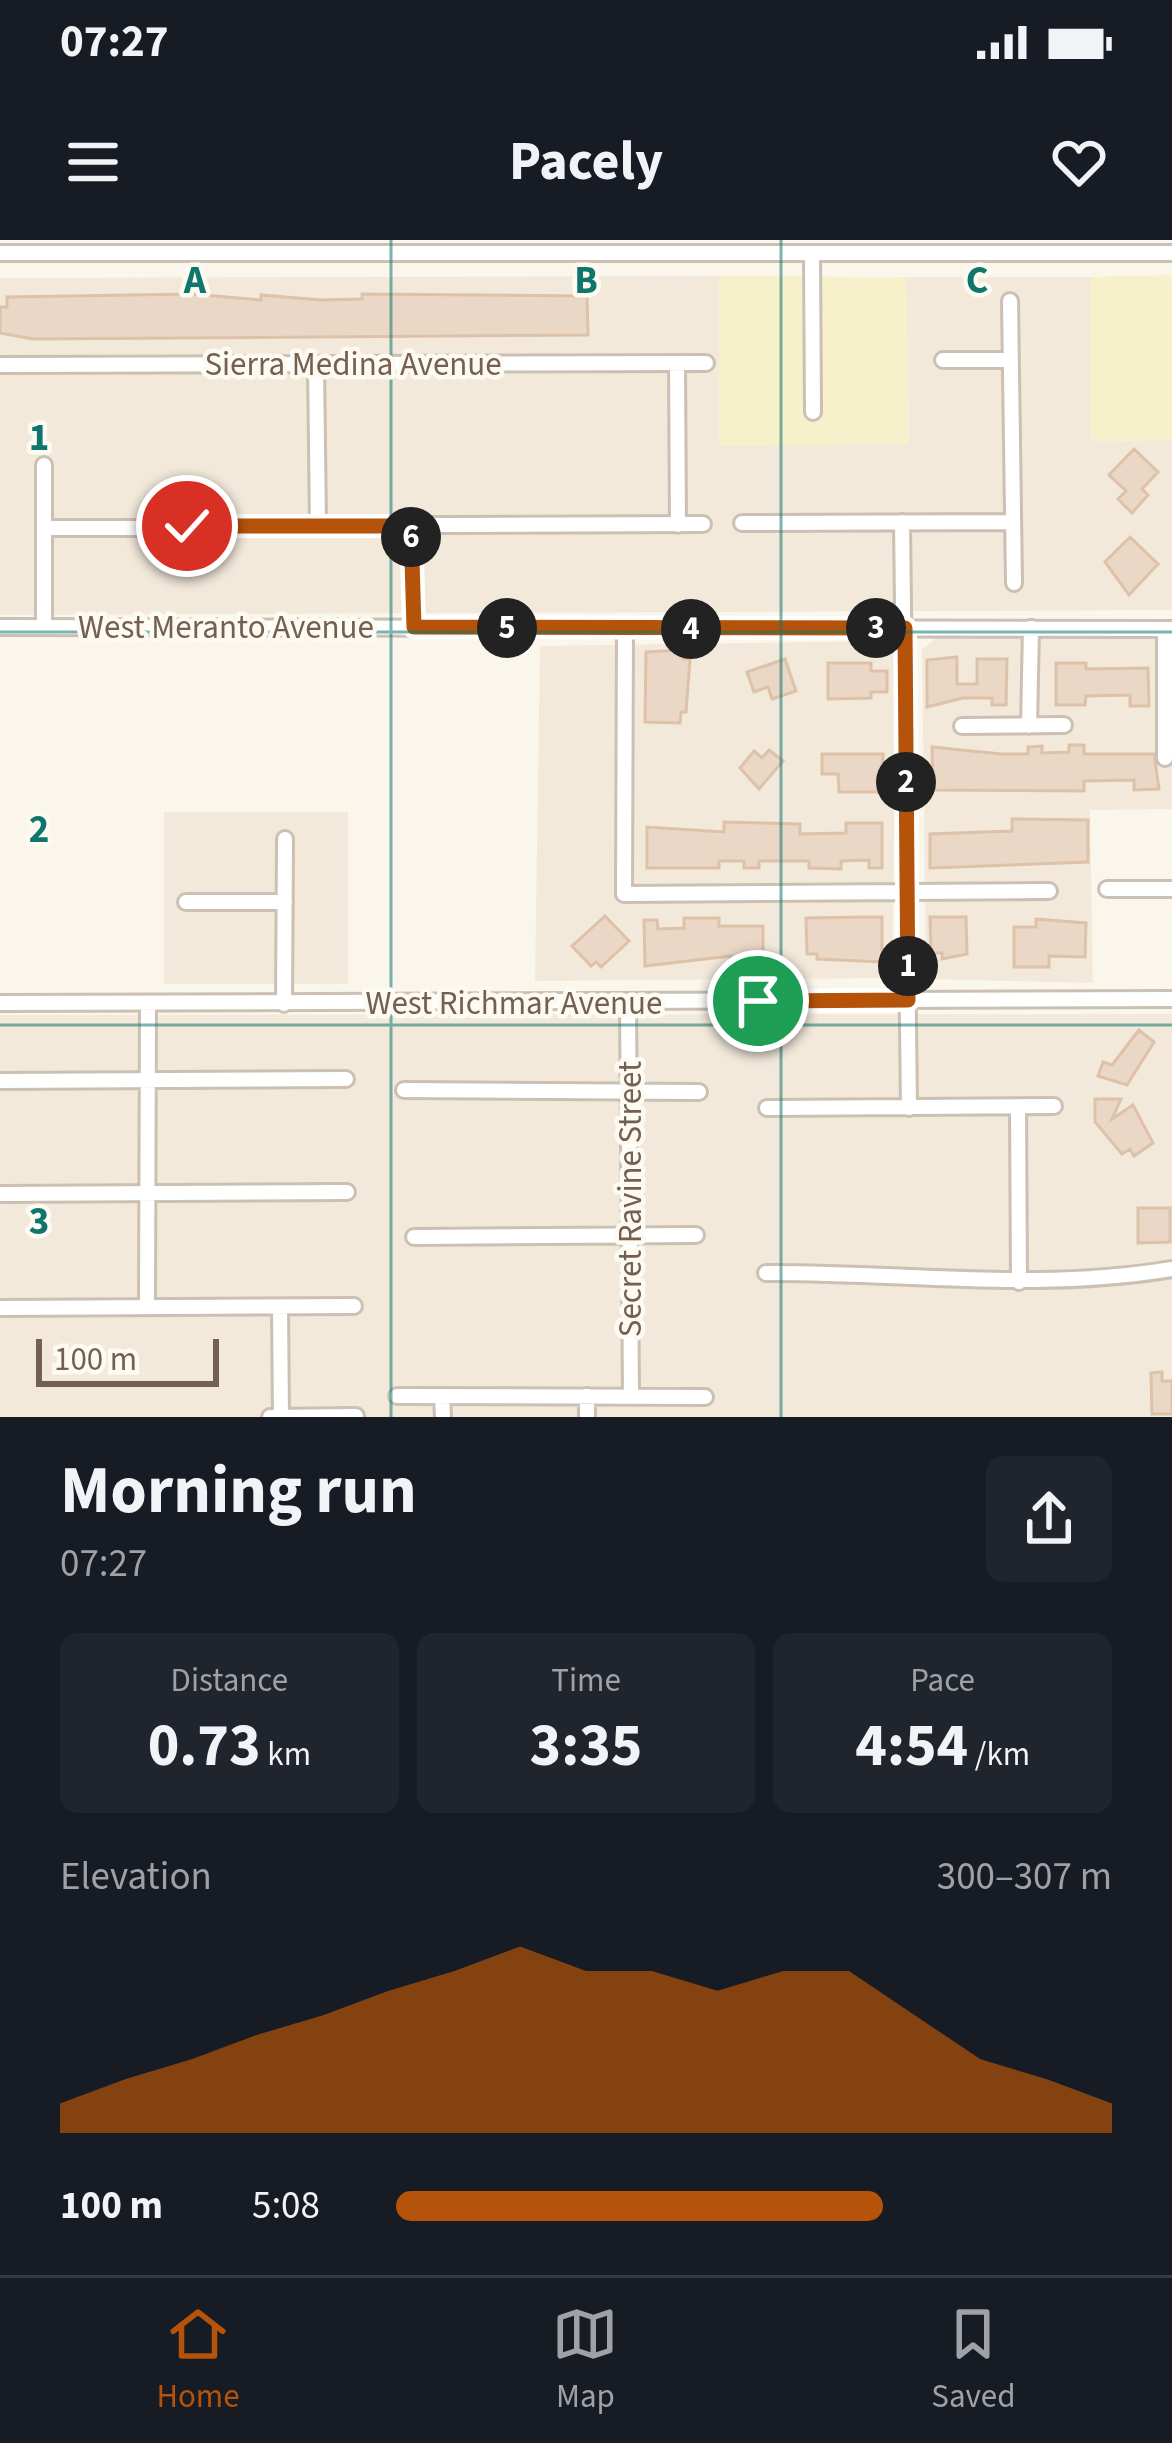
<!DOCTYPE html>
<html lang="en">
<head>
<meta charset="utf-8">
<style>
  :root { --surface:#171b24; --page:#20242c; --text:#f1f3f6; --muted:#9ea1a6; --line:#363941; --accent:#b45309 }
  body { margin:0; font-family:"Source Sans 3",sans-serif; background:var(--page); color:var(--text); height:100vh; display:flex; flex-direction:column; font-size:45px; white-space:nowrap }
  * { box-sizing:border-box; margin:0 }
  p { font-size:39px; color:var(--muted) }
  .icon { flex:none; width:66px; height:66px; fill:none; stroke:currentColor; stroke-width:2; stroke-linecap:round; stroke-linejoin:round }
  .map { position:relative; height:1177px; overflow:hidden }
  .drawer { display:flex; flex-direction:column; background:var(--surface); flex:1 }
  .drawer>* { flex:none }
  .scale { position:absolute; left:36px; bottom:30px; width:183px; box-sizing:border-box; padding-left:12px; border:6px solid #746051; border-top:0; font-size:33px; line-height:42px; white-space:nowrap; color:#746051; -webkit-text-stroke:9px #fdfaf2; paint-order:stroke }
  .pin { position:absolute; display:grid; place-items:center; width:102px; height:102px; color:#fff; margin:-51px; border:6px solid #fff; border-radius:50%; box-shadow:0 3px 12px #0007 }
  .km { position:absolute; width:60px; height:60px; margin:-30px; border-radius:50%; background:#222; color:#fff; font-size:33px; line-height:60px; text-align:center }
  .round { display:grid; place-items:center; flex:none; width:126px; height:126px; border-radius:18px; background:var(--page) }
  .overview { display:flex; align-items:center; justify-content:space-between; height:204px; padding:0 60px }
  h1 { font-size:66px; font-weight:700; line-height:90px }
  .metrics { display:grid; grid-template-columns:repeat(3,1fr); gap:18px; height:204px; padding:12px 60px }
  .metrics div { display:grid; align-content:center; border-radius:18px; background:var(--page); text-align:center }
  .metrics b { font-size:60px; font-weight:700 }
  .metrics small { font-size:33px; font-weight:400 }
  .metrics p { font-size:33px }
  .chart { height:336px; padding:24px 60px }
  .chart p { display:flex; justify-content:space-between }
  .chart svg { width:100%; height:216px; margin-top:12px; fill:var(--accent); opacity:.7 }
  ul { padding:0 60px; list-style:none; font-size:39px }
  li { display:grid; grid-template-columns:192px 144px 1fr; align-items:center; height:90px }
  li i { height:30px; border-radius:15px; background:var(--accent) }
  .status { display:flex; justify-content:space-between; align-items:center; height:84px; padding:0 60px; background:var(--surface); direction:ltr }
  .status svg { height:33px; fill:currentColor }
  header { display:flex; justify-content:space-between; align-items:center; height:156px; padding:0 60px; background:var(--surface); font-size:54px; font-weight:700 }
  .tab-bar { display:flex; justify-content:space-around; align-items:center; height:168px; border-top:3px solid var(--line); background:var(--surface); font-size:33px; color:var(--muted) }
  .tab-bar a { display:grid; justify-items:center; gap:6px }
  .tab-bar .current { color:var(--accent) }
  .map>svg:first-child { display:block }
  .residential { fill:#f2e9db }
  .sand { fill:#f6f0cb }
  .building { fill:#ebd7c5; stroke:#dec1a9; stroke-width:3 }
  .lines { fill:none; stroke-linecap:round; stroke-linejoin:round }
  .minor-casing { stroke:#ccbfb3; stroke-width:20 }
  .minor { stroke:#fff; stroke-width:14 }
  .route-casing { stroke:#fff; stroke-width:24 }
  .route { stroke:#b45309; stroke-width:15 }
  .grid { fill:none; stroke:#0f766e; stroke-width:3; stroke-opacity:0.55 }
  .labels { text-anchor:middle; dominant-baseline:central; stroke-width:9; stroke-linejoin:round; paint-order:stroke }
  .street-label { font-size:33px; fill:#746051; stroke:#fdfaf2 }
  .grid-label { font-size:39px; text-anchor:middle; font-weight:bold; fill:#0f766e; stroke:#fdfaf2; stroke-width:9; stroke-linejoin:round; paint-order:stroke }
</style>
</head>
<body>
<div class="status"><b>07:27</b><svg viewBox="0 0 49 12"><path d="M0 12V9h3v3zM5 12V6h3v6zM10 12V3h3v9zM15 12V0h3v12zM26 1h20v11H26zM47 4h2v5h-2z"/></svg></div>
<header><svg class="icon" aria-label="menu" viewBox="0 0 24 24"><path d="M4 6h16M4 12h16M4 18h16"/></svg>Pacely<svg class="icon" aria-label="heart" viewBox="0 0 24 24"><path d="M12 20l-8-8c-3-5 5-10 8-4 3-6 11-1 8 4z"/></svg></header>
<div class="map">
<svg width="1172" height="1177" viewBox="0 0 1172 1177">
  <rect width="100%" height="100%" fill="#fbf6ec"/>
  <path class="residential" d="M719,36l1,170 189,-3 -3,-166h185v164l81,-1v170l-1172,5v-337z
    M937,397l235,2v170l-82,1 3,173 -167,-4 -4,-330z
    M886,401l11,16 -5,321 -357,3 5,-335z
    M164,572h184v172h-184z
    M1172,774v403h-1172v-402z"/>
  <path class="sand" d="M1172,35v165l-81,1v-164z
    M719,36l187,1 3,167 -190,2z"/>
  <path class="building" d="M192,54l69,6v-5l60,5 41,-1v-5l225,2 1,39 -555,4 -33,-6v-26h7v-10z
    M1134,209l24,23 -16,17 6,6 -16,18 -14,-14 8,-8 -17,-16z
    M1130,297l28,27 -29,31 -24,-33z
    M683,410v9h7l-4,53h-5l-1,11 -35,-1 1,-70z
    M957,417v27h20v-25h30l-1,46h-14v-7h-29l-36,9v-47z
    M785,419l11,32 -24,8 -4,-12 -14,5 -7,-20z
    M828,423h43v8h16v21h-16v6l-43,1z
    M1056,423h30v6l62,-1 1,38h-19v-11l-44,1 -1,9h-29z
    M1069,505h15v9h70l5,35 -25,1v-10l-50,1v10l-151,-1 -1,-43 69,7h27v-7l14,-1v7l27,-1z
    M769,510l14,11 -24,28 -19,-21 14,-17 8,7z
    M822,514h61v38h-44l-1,-18h-16z
    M1012,579l76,1v42l-158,6v-34l82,-3z
    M724,582l76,2v10l46,-1v-10h36v45h-13v-8l-28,1v8l-32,-1v-7h-50v7h-15v-7h-25v7h-72v-41l77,5z
    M605,676l24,25 -28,26 -5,-5 -5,4 -19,-20z
    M866,677h16v45l-65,-3v-5h-10l-1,-36z
    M930,677h36l1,37 -25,5v-6h-11z
    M684,678h35v8h44v40h-32v-10l-86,10 -1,-46h13l1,9 26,-1z
    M1036,679l50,4 -1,34 -36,-1v11h-35v-40h22z
    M1139,790l15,12 -27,43 -29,-9 5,-14 9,3z
    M1095,859h26l-9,20 21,-14 20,38 -19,13 -4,-7 -8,5 -27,-32z
    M1138,968h32v34l-32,1z
    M1162,1132v9h10v33h-20l-1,-41z"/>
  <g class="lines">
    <defs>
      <path id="minor" d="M0,13h1172
        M812,15l1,157
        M1010,61l4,282
        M943,120h67
        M316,124l2,162
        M677,124l1,161
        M0,125l706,-2
        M44,225v162
        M902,282l7,586
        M742,283l270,-1
        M187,286l516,-2
        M411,286l3,101
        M44,288h100
        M0,387l1172,2
        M625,389l-1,265 425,-3
        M962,486l102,-1
        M1029,486l2,-98
        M1165,518v-129
        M1107,649h65
        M186,662h99
        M628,762l3,394
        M0,763l1172,-4
        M284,764l1,-165
        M0,841l346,-2
        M404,850l295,2
        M1018,867l1,175
        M767,868l287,-2
        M0,954l347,-2
        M414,997l282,-2
        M766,1033c136,-1 270,19 406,-4
        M147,1067l1,-303
        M280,1067l1,110
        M0,1068l354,-2
        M397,1156l308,1
        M442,1156l1,21
        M587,1156v21
        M270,1177l86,-1"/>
    </defs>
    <use href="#minor" class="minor-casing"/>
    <use href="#minor" class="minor"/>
  </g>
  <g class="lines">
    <defs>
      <path id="route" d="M187,286h224l3,101 491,1 3,372 -150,1"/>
    </defs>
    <use href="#route" class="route-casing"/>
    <use href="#route" class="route"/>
  </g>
  <path class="grid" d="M391,0v1177M781,0v1177M0,392h1172M0,785h1172"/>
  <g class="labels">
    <g class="street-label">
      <text x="353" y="124">Sierra Medina Avenue</text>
      <text x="226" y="387">West Meranto Avenue</text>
      <text x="514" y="763">West Richmar Avenue</text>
      <text transform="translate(630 959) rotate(-90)">Secret Ravine Street</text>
    </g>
  </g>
  <g class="grid-label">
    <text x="195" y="53">A</text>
    <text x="586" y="53">B</text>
    <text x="977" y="53">C</text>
    <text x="39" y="210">1</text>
    <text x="39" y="602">2</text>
    <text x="39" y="994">3</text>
  </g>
</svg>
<div class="scale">100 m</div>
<div class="pin" style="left:758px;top:761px;background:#1e9e55"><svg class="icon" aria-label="arrive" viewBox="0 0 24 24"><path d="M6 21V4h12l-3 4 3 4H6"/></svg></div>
<div class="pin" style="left:187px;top:286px;background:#d93025"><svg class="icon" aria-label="check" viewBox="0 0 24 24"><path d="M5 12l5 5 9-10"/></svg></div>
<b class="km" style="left:908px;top:726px">1</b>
<b class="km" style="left:906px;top:542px">2</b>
<b class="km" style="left:876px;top:388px">3</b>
<b class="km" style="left:691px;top:389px">4</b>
<b class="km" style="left:507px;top:388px">5</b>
<b class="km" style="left:411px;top:297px">6</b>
</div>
<section class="drawer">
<div class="overview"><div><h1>Morning run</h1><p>07:27</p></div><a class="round"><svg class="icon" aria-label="share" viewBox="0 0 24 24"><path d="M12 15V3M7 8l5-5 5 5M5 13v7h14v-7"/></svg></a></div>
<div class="metrics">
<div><p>Distance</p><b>0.73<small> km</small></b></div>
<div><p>Time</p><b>3:35</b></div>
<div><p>Pace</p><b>4:54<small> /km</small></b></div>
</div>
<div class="chart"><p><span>Elevation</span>300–307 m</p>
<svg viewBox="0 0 160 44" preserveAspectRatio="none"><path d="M0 44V38L10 33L20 29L30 24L40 20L50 15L60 11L70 6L80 11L90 11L100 15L110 11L120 11L130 20L140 29L150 33L160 38V44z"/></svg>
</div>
<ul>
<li><b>100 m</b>5:08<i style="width:68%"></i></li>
</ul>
</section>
<nav class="tab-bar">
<a class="current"><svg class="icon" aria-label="home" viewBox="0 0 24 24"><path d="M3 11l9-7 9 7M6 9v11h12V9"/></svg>Home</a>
<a><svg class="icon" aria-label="map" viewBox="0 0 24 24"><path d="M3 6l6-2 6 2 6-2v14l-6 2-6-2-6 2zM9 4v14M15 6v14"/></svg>Map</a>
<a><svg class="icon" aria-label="saved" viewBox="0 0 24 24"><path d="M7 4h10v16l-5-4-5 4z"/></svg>Saved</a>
</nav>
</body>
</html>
